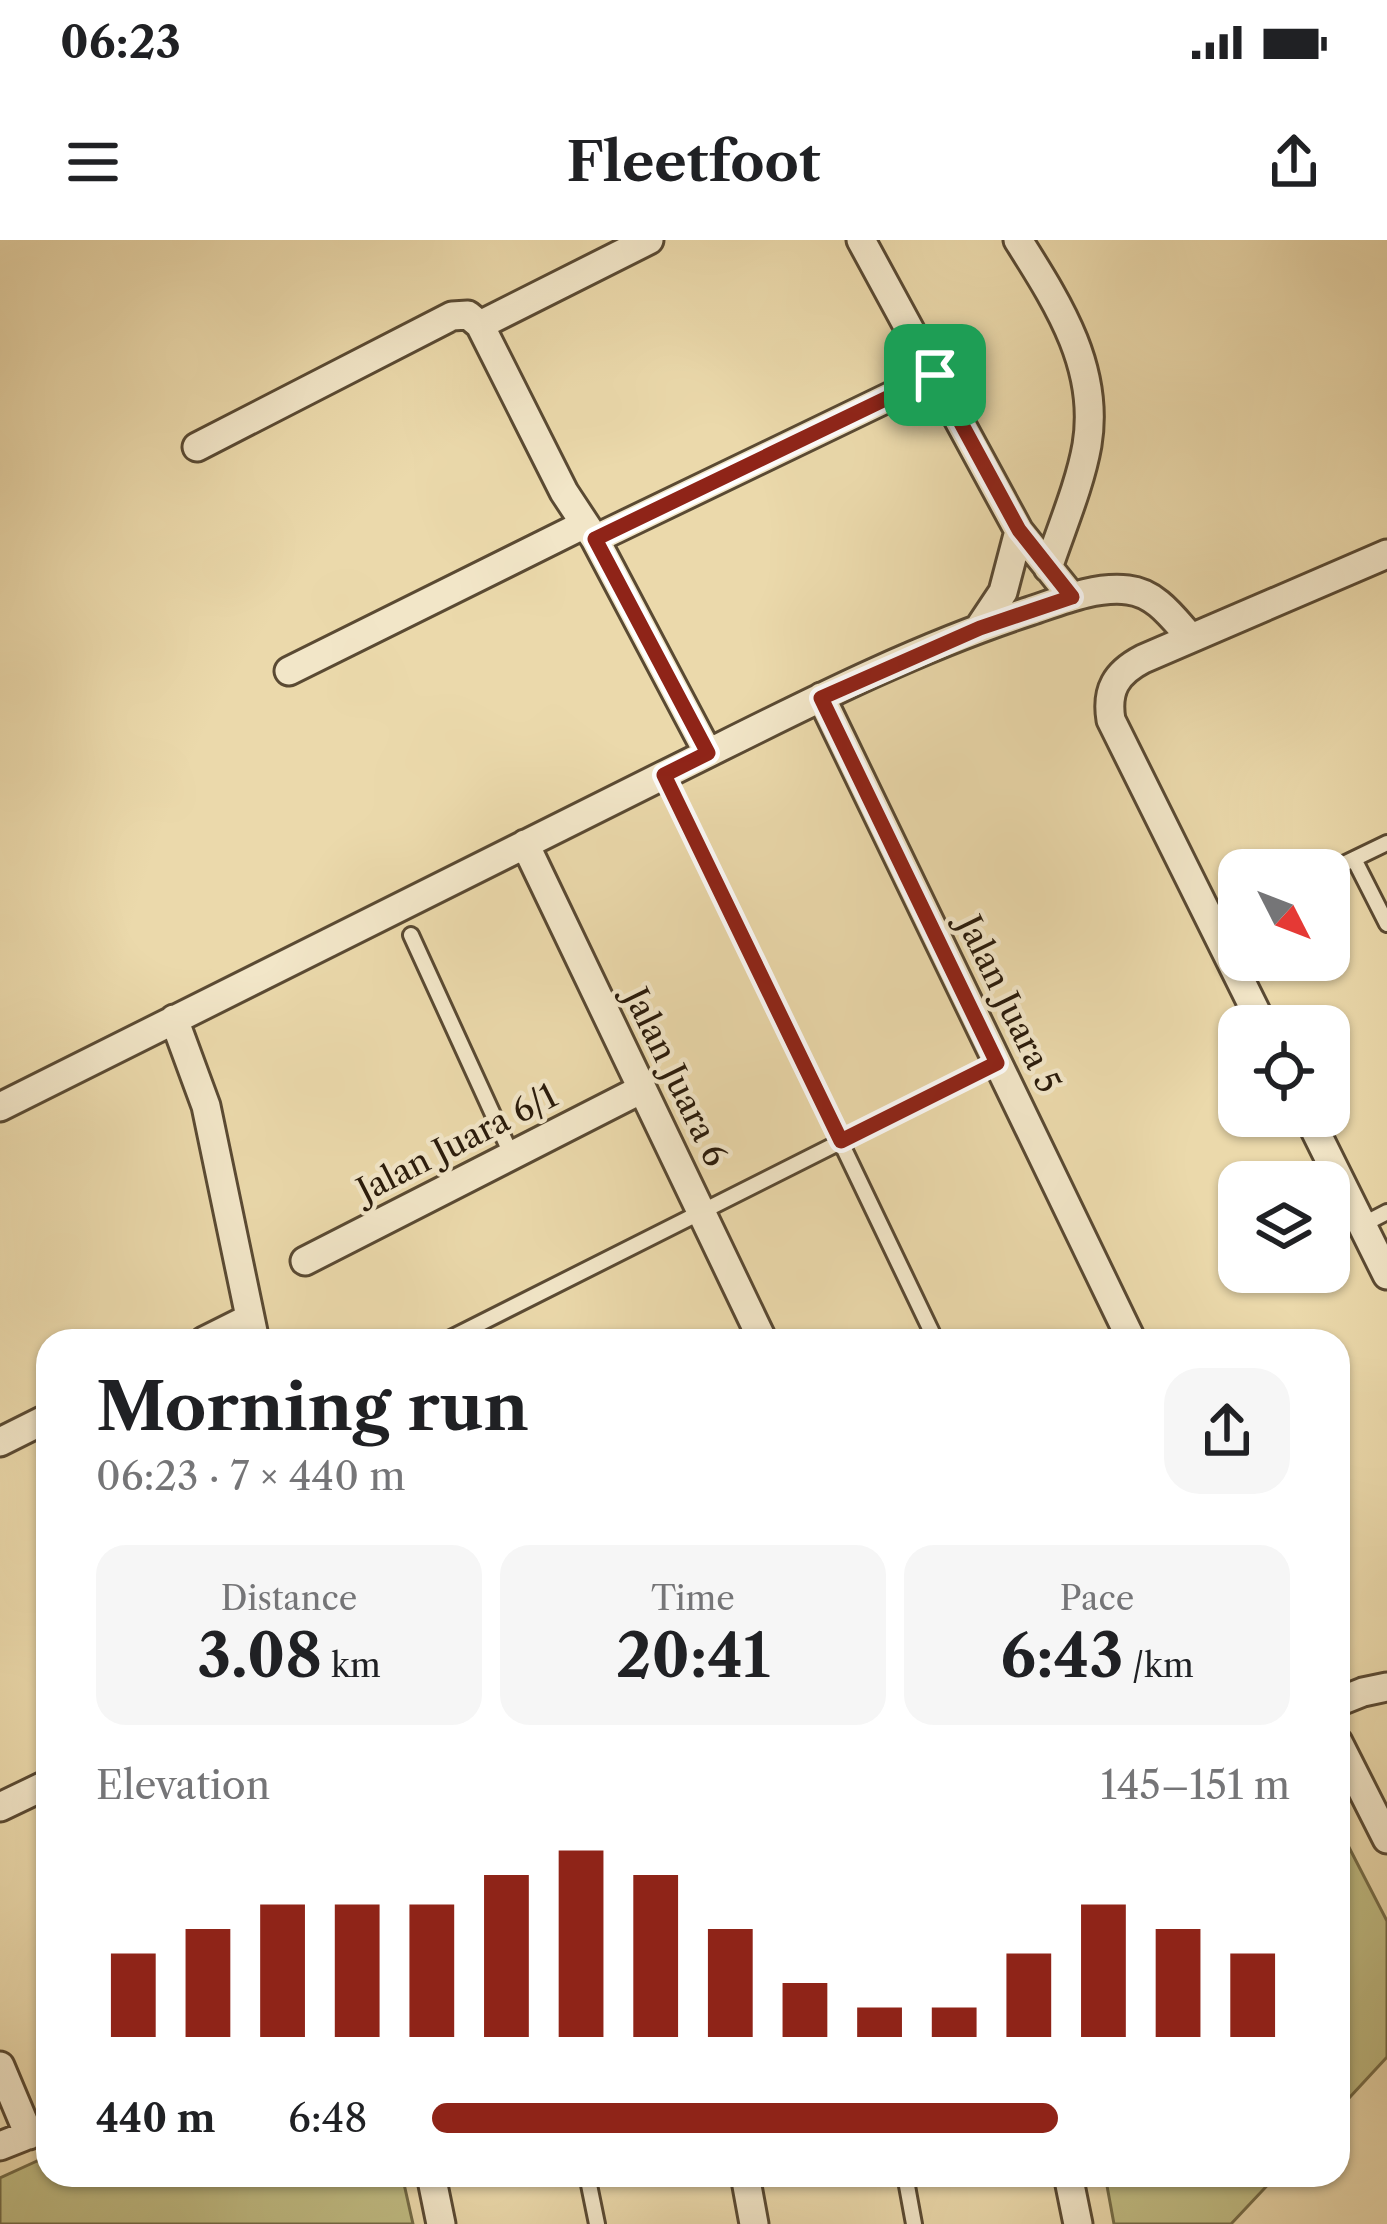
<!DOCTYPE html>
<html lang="en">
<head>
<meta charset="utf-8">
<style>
  :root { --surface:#fff; --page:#f6f6f6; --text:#202124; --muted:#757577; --accent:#8f2418 }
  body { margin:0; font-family:"Libre Caslon Text",serif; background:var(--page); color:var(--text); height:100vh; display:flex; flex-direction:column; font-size:45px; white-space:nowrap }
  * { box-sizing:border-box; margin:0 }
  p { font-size:39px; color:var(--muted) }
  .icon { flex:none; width:66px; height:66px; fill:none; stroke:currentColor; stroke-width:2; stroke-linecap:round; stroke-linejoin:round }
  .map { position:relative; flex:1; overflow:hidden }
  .sheet { position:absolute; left:36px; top:1089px; width:1314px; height:858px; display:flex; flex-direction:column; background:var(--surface); border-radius:36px; box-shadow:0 3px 9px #0004 }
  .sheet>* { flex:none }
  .needle { width:78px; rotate:132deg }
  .buttons { position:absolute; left:1218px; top:609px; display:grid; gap:24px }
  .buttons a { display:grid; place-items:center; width:132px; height:132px; border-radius:24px; background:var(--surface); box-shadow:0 3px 9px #0004; font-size:60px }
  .pin { position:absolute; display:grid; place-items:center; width:102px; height:102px; color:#fff; margin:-51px; border-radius:24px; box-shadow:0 6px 18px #0006 }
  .round { display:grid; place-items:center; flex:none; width:126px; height:126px; border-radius:36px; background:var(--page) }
  .head { display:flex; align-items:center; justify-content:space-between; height:204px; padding:0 60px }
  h1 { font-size:66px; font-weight:700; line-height:90px }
  .figures { display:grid; grid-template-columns:repeat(3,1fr); gap:18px; height:204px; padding:12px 60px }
  .figures div { display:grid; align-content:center; border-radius:30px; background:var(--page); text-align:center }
  .figures b { font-size:60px; font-weight:700 }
  .figures small { font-size:33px; font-weight:400 }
  .figures p { font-size:33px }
  .chart { height:336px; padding:24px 60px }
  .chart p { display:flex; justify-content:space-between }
  .chart svg { width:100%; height:216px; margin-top:12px; stroke:var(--accent); stroke-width:6 }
  ul { padding:0 60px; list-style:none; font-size:39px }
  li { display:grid; grid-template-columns:192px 144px 1fr; align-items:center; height:90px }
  li i { height:30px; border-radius:15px; background:var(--accent) }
  .status { display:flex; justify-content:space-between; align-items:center; height:84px; padding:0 60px; background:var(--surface); direction:ltr }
  .status svg { height:33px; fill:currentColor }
  header { display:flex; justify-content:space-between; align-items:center; height:156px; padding:0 60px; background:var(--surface); font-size:54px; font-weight:700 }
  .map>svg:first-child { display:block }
  .green { fill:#c0bc83; stroke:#756c47; stroke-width:3 }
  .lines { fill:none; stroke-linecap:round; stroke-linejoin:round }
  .service-casing { stroke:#5a4a33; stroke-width:20 }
  .minor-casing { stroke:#5a4a33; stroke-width:33 }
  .service { stroke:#f2e6c8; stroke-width:14 }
  .minor { stroke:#f2e6c8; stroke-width:27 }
  .route-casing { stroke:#fff; stroke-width:24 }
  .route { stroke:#8f2418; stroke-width:15 }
  .labels { text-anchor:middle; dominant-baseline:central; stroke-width:9; stroke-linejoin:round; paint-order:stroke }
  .street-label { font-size:33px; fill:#2a1b0b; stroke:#f2e6c8 }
</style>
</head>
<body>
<div class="status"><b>06:23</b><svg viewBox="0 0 49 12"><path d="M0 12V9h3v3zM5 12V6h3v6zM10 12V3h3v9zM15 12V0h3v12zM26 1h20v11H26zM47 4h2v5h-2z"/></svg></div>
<header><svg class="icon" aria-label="menu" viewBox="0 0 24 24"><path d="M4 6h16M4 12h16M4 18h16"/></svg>Fleetfoot<svg class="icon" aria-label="share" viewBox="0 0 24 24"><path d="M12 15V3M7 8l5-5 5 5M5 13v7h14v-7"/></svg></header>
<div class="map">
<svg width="1387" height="1984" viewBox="0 0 1387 1984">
  <rect width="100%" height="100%" fill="#ebd9ab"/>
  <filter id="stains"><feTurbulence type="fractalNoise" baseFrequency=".00167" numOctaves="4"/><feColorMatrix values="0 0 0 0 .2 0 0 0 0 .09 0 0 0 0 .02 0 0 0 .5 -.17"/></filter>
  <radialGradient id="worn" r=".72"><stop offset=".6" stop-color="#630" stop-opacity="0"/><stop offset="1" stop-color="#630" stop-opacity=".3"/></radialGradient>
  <path class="green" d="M1338,1586l49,95v136l-49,53z
    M48,1916v19h354l11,49h-413v-46z
    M1105,1935h172l-46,49h-117z"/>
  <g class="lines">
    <defs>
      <path id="service" d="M665,535l271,566
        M1354,619l33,65
        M1329,631l58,-28
        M1214,688l25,-12
        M411,695l101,221
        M1362,985l25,-13
        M445,1101l552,-278
        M587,1935l10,49
        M905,1935l9,49"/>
      <path id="minor" d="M861,0l158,291 53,66
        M1018,0c39,62 82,127 69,205 -7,40 -26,84 -39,123
        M480,85l169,-85
        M197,207l255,-131 16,-1 12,10 84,167 31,47 113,214
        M595,299l340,-164
        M979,388l24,-36 16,-61
        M289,431l296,-147
        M821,457l311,644
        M525,604l238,497
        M174,779l32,87 49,235
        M1263,786l-152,-306c-5,-30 5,-47 32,-61l244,-105
        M0,867c219,-110 439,-219 658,-329 122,-60 243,-125 372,-167 30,-10 65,-25 98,-21 28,3 45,28 63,48
        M1308,876l79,159
        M305,1021l337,-172
        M204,1101l46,-23
        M0,1202l48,-24
        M1338,1462l25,-10 24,-5
        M1338,1502l49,97
        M0,1567l48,-23
        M0,1826l29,69
        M0,1906l48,-19
        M431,1935l10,49
        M745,1935l9,49
        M1068,1935l10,49"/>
    </defs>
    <use href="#service" class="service-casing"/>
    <use href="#minor" class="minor-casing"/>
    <use href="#service" class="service"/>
    <use href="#minor" class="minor"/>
  </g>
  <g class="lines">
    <defs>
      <path id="route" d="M935,135l84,155 53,67 -92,31 -159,70 176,365 -156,78 -177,-366 44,-22 -113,-214z"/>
    </defs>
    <use href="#route" class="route-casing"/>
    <use href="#route" class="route"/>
  </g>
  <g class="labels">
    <g class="street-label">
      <text transform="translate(1009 764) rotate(64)">Jalan Juara 5</text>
      <text transform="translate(676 837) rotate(64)">Jalan Juara 6</text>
      <text transform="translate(457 903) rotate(-27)">Jalan Juara 6/1</text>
    </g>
  </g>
  <rect width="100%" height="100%" filter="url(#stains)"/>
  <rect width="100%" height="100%" fill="url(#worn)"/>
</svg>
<div class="buttons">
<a><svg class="needle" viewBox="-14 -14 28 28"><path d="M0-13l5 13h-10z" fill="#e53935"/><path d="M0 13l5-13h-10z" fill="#757577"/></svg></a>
<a><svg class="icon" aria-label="locate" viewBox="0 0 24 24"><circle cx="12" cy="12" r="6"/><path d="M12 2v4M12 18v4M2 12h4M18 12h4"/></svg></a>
<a><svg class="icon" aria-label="layers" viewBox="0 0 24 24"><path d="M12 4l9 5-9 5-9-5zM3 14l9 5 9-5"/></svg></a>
</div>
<div class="pin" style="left:935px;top:135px;background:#1e9e55"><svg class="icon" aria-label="arrive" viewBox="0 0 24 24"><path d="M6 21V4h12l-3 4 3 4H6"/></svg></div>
<section class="sheet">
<div class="head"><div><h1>Morning run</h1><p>06:23 · 7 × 440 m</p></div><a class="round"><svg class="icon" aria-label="share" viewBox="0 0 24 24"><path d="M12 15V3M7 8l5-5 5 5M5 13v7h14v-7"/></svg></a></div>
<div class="figures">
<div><p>Distance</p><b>3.08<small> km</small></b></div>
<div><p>Time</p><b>20:41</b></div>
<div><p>Pace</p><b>6:43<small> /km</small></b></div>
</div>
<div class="chart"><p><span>Elevation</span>145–151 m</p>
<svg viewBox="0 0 160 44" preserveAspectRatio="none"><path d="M5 44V27M15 44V22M25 44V17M35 44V17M45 44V17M55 44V11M65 44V6M75 44V11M85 44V22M95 44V33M105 44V38M115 44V38M125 44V27M135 44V17M145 44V22M155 44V27"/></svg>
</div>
<ul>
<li><b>440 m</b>6:48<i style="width:73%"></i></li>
</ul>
</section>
</div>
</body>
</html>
